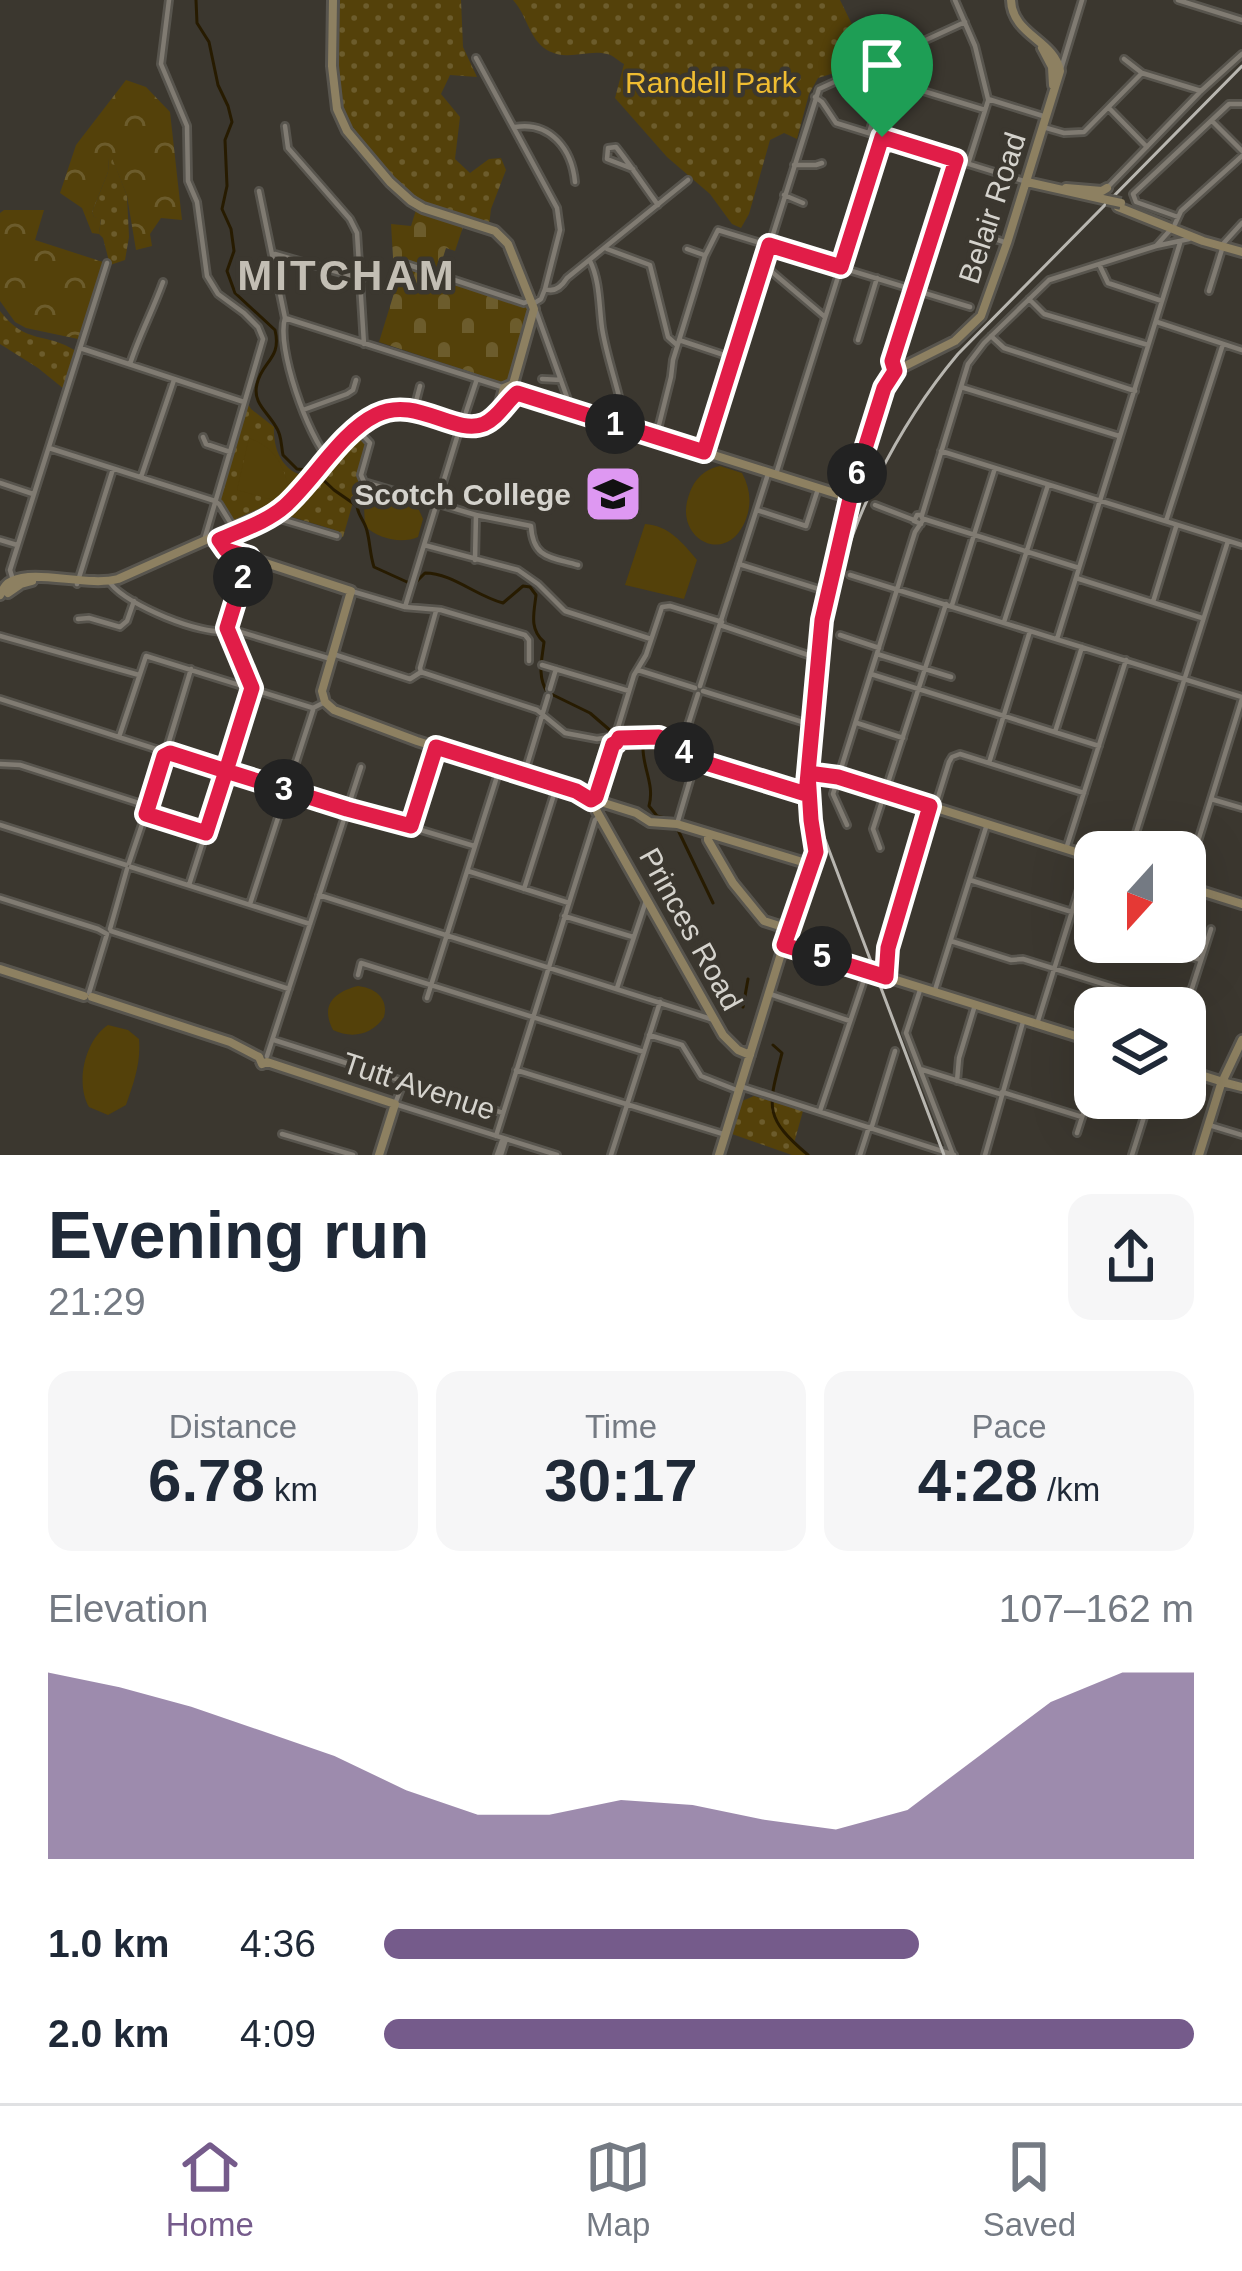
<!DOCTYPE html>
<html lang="en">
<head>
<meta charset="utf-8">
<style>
  :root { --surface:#fff; --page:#f6f6f7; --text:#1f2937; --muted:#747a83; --line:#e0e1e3; --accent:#755b8b }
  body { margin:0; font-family:Arial,sans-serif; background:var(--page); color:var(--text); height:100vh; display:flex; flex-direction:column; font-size:45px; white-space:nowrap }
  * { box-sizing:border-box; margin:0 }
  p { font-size:39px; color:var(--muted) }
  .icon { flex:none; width:66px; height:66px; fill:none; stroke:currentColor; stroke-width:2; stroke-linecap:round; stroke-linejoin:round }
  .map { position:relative; height:1155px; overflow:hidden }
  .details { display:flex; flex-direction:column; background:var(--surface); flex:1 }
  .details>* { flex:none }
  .needle { width:78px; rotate:201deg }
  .buttons { position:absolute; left:1074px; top:831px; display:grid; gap:24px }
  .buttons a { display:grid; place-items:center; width:132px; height:132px; border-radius:24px; background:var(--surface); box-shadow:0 12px 48px #0002; font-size:60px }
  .pin { position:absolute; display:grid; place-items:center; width:102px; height:102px; color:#fff; margin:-123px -51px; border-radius:50% 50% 50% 0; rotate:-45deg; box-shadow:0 0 12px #0007 }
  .pin .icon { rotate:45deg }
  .km { position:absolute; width:60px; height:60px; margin:-30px; border-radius:50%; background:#222; color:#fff; font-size:33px; line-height:60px; text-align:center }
  .round { display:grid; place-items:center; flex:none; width:126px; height:126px; border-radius:24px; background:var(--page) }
  .headline { display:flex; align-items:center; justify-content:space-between; height:204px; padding:0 48px }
  h1 { font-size:66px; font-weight:800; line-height:90px }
  .figures { display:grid; grid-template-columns:repeat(3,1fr); gap:18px; height:204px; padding:12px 48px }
  .figures div { display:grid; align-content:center; border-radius:24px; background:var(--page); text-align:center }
  .figures b { font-size:60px; font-weight:800 }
  .figures small { font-size:33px; font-weight:400 }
  .figures p { font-size:33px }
  .chart { height:336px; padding:24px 48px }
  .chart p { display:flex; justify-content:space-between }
  .chart svg { width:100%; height:216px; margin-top:12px; fill:var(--accent); opacity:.7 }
  ul { padding:0 48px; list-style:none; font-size:39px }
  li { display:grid; grid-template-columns:192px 144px 1fr; align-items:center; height:90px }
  li i { height:30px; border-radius:15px; background:var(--accent) }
  .menu { display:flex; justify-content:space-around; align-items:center; height:168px; border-top:3px solid var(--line); background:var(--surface); font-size:33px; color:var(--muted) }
  .menu a { display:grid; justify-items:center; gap:6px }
  .menu .on { color:var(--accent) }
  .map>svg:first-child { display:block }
  .grass { fill:url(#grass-dots) }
  .forest { fill:url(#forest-crowns) }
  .cemetery { fill:url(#cemetery-stones) }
  .pitch { fill:#54410a }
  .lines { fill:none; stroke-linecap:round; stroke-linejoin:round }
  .stream { stroke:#271b00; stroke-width:3 }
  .street-casing { stroke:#58554e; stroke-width:10 }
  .secondary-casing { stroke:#58554e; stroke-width:14 }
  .street { stroke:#807b72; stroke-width:4.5 }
  .secondary { stroke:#8d8061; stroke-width:8 }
  .rail { stroke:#b8b6b0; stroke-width:3 }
  .secondary-bridge-casing { stroke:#58554e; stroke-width:14; stroke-linecap:butt }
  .secondary-bridge { stroke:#8d8061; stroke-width:8 }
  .route-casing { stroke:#fff; stroke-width:24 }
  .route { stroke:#e11d48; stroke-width:15 }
  .labels { text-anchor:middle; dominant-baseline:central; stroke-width:9; stroke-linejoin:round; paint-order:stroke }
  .park-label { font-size:30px; fill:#f0bd31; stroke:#3b372f }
  .street-label { font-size:30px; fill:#d5d3cd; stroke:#3b372f }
  .poi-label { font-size:30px; font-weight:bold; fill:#d5d3cd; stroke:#3b372f; text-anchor:end }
  .district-label { font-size:42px; font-weight:bold; letter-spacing:3px; fill:#c3beb4; stroke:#3b372f }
</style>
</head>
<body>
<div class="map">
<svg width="1242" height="1155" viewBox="0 0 1242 1155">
  <defs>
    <pattern id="grass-dots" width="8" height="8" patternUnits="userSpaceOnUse" patternTransform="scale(3)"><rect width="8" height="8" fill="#54410a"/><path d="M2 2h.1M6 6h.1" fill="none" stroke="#6c5c2c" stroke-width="1.8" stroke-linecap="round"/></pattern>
    <pattern id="forest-crowns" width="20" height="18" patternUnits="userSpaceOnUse" patternTransform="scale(3)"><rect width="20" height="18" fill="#54410a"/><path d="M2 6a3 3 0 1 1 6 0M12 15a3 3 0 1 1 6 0" fill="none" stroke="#6c5c2c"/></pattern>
    <pattern id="cemetery-stones" width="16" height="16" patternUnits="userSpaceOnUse" patternTransform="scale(3)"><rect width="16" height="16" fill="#54410a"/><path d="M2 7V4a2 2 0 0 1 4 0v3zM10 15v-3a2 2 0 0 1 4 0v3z" fill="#6c5c2c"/></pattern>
  </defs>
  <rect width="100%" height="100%" fill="#3b372f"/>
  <path class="grass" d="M338,0h123l2,47 14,30 -27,-2 -9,19 19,23 -5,42 15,14 19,-14 12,-1 5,12 -15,39 -2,17 -56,-19 -25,-12 -30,-34 -34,-46 -5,-26 -2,-32z
    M513,0h327l28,57 -21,12 -29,9 -9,16 -12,45 -13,-6 -14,7 -21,74 -8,14 -9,-4 -22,-30 -43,-37 -52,-59 9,-34c-6,-3 -11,-9 -17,-10 -21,-5 -38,8 -60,-4 -18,-11 -20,-35 -34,-50z
    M112,157l15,39 2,41 -4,23 -15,5 -7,-27 -4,-4 2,-15 -7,-2 -2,-5 16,-40 1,-14z
    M0,311c27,35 45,20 76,40l-12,38 -26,-21 -38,-24z
    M245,399l6,10 23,18c-1,22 8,45 32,49l-26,26 -47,26 -18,-27z
    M401,409l-37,28 6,6 -27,94 -11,-3 3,-4 -43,-13 -4,4 -12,-7 34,-33 53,-63z
    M754,1096l49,15 -9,32 13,12h-15l-60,-21 10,-33z"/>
  <path class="forest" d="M126,80l20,7 24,25 12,108 -21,-2 -11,16 2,12 -16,4 -9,-54 -15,-38h-3l-1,14 -16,40 2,5 7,1 -2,16 -7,-1 -10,-25 -22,-15 16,-48z
    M4,210h40l-9,30 68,22 -25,77 -52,-11 -11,-6 -15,-21v-88z"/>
  <path class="cemetery" d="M416,210l47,17 -8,24 -9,-3 -9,28 90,29 3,8 -20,64 -6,6 -125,-41 16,-52 -4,-66 20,2z"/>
  <path class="pitch" d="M249,438c25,9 36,27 40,54l-9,10 -43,-12z
    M720,466l22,7c8,15 10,30 4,46 -18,48 -71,21 -58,-21 5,-17 14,-28 32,-32z
    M380,496l39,14 4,9 -5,18c-16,7 -40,2 -53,-11l-1,-19 7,-7z
    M645,524c23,1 38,19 52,36l-13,39 -59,-14z
    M358,986c17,2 31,12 26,31 -12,18 -32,22 -51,13 -13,-25 1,-38 25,-44z
    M108,1025l20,5 11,9c2,24 -5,43 -13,66l-18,10 -19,-8c-14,-24 -4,-67 19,-82z"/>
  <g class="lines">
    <path class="stream" d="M196,0l1,23 12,19 9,43 10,21 4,16 -7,18 2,46 -5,23 9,20 3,22 -7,20 8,22 40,37c7,29 -13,31 -18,54 -5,19 11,28 19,43 6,8 5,19 7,28l14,14 11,1
      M316,473l18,17 23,16c1,10 8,15 10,25 3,11 3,24 7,36l33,15h9l9,-9c27,0 51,23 78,30l20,-17 7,1 6,8c-2,18 -7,34 8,47 -2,18 -7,33 3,50l43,21 22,19
      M632,740l11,6c-1,21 12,38 6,60l8,10 12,3
      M672,828l6,2 35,73
      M743,1007l5,-28
      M773,1045l9,8c-14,54 -19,64 26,102"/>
    <defs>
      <path id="street" d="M169,0l-8,64 26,62 1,55 9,21 10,74 11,18 26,19 14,14 5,12 -58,198
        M955,0l20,46 13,53 55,17
        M1178,0l64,20
        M476,58l81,150 3,22 -15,59 -4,10 -8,5
        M1124,59l18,14
        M877,67l7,12 101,31
        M1061,69l21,-69
        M815,97l7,5 14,21 191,59
        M1109,108l38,39
        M1212,121l30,30
        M285,126l3,22 62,71 7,14 7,111
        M515,127c36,-6 57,23 60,55
        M1043,127l21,6 20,-1 58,-59 59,18
        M869,133l16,-52
        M968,164l20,-63
        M794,165h22l6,-2
        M633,169l-26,-10 1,-11 8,-1c15,19 28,39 42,58
        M1107,188l94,-97 41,-37
        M259,191l26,127c-9,29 23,119 44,141
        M784,195l19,8
        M1178,217l-42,-15 -3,-8 96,-90h13
        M1175,224l6,-13 61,-55
        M986,236l21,7
        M1222,245l20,-22
        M1156,246l16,-18
        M607,249l43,16 18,72 9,8
        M687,249l17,6
        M275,254l87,25
        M590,261c10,20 9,45 12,67 5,32 18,64 23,96
        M400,262l124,41 7,-3
        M1099,264l9,19 54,18
        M765,266l60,51
        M545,289c10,4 17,-3 22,-11l121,-98
        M1209,291l14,-45
        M1029,299l15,15 104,31
        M536,311l32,89v8
        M285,318l217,69
        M1157,322l85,28
        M991,336l13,12 131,43
        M679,340l54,18
        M858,340l19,-62
        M80,348l164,54
        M130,364c9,-28 23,-54 33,-82
        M895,371l-3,-10 64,-201
        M542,379l19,1
        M961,387l158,49
        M414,409l6,-23
        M303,410l44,-16 6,-4 3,-10
        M466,412l11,-33
        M356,428l14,15 -9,32 3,7 112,33 -1,45
        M203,437l3,7 24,8
        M656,437l15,-60 2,-17 32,-104 13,-26 252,77
        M49,448l166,53
        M941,451l301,94
        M704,452l115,-363 146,-67
        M776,474l106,-337
        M141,477l33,-97
        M0,483l33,11
        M215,501l4,3 17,28
        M875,505l39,15
        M273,510l7,9 57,17
        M757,510l49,16 12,-37
        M476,515l55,11c2,33 20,31 47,39
        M922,515l46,-151 16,-21 65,-63 107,-34 33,-7
        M924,519l155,49
        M1166,521l57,-177
        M0,540l17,5
        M424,545l94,25 20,14 27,27 86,28
        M739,564l89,28
        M850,575l392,122
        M1076,578l126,40
        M13,580l-3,-10 97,-307
        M77,584l36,-115
        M111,584c16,21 91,52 117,47
        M351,591l54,16 36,3 84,25 4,5v21
        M1153,602l23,-75
        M952,605l43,-137
        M405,607l53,-173
        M78,619l11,-1 31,9 7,-6 7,-20
        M1004,622l44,-137
        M720,625l97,33
        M227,628l104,31
        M840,635l39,13
        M0,636l139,39
        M1057,639l123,-396
        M333,654l77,25 11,-7
        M877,654l74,23
        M542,665l87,26
        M638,670l57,18
        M421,672l116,38 28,23 32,6 13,-2
        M421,672l-1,-4 16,-57
        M871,674l228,72
        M700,686l68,-212
        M550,689l6,-20
        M703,691l109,34
        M0,699l162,52
        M857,723l46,15
        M1055,732l27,-85
        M614,734l5,4 -4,6 -6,-5z
        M616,734l18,-59 12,-20 16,-48 8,-1 52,16
        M119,737l27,-81 167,52 12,-6
        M619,738l40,-1 22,10 15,13 109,34
        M681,747l17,-53
        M170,753l177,56
        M169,754l-2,-6 24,-79
        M989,763l41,-132
        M0,764l20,1 128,41
        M524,775l24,-79
        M596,798l17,-54
        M1211,799l31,9
        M935,807l14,-45 3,-5 8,-3 124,39
        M348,808l126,38
        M145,814l61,19
        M677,824l19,-64
        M0,825l126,40
        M847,825l-14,-31 82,-262 8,-12 -2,-5h-4l-3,6 7,3
        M411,826l25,-79
        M880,848l-7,-19 73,-225
        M1066,849l60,-189
        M1130,852l98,-311
        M129,863l36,-107
        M131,867l179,57
        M468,871l101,32
        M970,880l102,32
        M1185,883l57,-184
        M189,885l63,-197 -25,-62 22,-69
        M524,889l33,-104
        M319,895l395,125
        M0,898l98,31 9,5
        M250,904l63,-194
        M564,916l69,21
        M110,929l17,-60
        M111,931l178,58
        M951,941l60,19 12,-1 158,49
        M1146,942l55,18
        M358,975l3,-12 283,89
        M886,977l2,-29 41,-139
        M921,987l-15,46 47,122
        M617,988l30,-90
        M935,990l52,-166
        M89,993l18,-59
        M770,994l80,27
        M427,998l73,-231
        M1126,1008l5,-16
        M1185,1010l26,-81
        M1037,1024l52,-167
        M649,1035l33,10 19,31 38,15
        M274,1040l229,73
        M267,1056l94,-289
        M920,1069l80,25
        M516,1070l207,64
        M957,1081l2,-23 16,-53
        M403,1083l-8,21 162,51
        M743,1087l211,68
        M1002,1092l80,25
        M820,1111l46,-137
        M1209,1125l33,10
        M872,1126l23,-75
        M1077,1133l18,-56
        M282,1134l71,21
        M496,1136l95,-303 4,-13 4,-3
        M497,1155l6,-17
        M501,1155l5,-16
        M611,1155l49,-153
        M860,1155l9,-28
        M985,1155l38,-133
        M1132,1155l18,-57"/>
      <path id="secondary" d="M333,0l-1,66 5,43 10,22 43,51 21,19 12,7 72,23 13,13 26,65 -21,75
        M1042,48l10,19 1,18
        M1027,182l80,18
        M1066,188l36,3 5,-3
        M1118,207l85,34 39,11
        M517,393l333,105
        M499,407l5,-19 9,-4
        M211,538l9,10 131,43 -29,100 3,11 9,8 83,31 159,50 15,9 7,-2 3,4 35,11 14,9 27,2 132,40
        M8,593l13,-9 11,-3
        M0,595c4,-7 5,-11 12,-14 23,-12 76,6 106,-2l155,-69 16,-13 66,-74 21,-11 36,-2 63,16 16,-5 26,-28
        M808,773l30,4 257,81
        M591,801l132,234 15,15 12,5
        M708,834v6l25,43 31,38 25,8
        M1185,886l57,18
        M784,945l311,97
        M0,969l84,27
        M92,997l138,45 29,15
        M259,1057l3,7 5,-2 128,42 -16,51
        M1185,1070l35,11
        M1224,1078l18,-38
        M1226,1083l16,4
        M719,1155l93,-302 -7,-59 17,-174 30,-129 32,-102 11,-18 60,-30 26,-25 26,-73 53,-172c-6,-31 -48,-36 -49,-71
        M1199,1155l22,-71"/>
    </defs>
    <use href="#street" class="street-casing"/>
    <use href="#secondary" class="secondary-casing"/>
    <use href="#street" class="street"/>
    <use href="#secondary" class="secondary"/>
    <path class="rail" d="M944,1155l-123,-326c-7,-36 -2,-73 0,-110 3,-34 4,-68 9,-101 15,-91 69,-194 128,-264l284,-288"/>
    <defs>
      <path id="secondary-bridge" d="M1107,200l14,3"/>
    </defs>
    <use href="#secondary-bridge" class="secondary-bridge-casing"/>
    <use href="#secondary-bridge" class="secondary-bridge"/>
  </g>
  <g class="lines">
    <defs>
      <path id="route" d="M882,137l-41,130 -72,-22 -65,207 -187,-59c-11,9 -19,25 -33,31 -30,12 -68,-29 -108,-9 -35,17 -61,64 -91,91 -18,16 -44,24 -66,34l7,10 23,7 -22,71 25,60 -26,83 -56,-18 -6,3 -18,58 60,19 20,-62 121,38 64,17 25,-79 140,44 15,9 5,-3 17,-53 3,-1 3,-5 40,-1 22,10 15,13 110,34 2,-21 30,4 92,29 -42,142 -2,29 -102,-32 32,-93 -5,-32 -3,-47 14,-153 30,-130 32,-102 11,-17 -3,-10 64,-201 -74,-23"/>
    </defs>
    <use href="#route" class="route-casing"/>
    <use href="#route" class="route"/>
  </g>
  <defs>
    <symbol id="university-square" viewBox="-11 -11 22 22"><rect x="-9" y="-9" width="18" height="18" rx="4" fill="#de98f2" stroke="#3b372f"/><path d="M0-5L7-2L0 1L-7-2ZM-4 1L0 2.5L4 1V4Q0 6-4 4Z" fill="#111"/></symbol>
  </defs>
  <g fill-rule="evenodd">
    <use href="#university-square" x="580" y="461" width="66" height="66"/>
  </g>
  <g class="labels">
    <g class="park-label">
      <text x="711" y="82">Randell Park</text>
    </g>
    <g class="street-label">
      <text transform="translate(992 208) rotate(-72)">Belair Road</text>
      <text transform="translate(691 929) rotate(61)">Princes Road</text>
      <text transform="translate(419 1086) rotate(18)">Tutt Avenue</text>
    </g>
    <g class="poi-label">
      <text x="571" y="494">Scotch College</text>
    </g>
    <g class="district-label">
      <text x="347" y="275">MITCHAM</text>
    </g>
  </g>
</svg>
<div class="buttons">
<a><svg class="needle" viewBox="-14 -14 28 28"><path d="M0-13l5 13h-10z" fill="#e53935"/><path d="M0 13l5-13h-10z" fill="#747a83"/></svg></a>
<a><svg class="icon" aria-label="layers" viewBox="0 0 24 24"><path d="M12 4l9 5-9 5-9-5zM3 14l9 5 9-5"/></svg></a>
</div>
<div class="pin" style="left:882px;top:137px;background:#1e9e55"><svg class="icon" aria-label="arrive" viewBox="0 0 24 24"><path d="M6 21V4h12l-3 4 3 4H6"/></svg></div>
<b class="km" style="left:615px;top:424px">1</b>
<b class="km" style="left:243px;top:577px">2</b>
<b class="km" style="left:284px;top:789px">3</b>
<b class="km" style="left:684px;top:752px">4</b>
<b class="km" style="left:822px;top:956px">5</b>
<b class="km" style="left:857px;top:473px">6</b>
</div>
<section class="details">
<div class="headline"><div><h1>Evening run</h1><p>21:29</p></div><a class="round"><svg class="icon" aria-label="share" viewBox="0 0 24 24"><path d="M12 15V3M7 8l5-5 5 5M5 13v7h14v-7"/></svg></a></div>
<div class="figures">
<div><p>Distance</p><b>6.78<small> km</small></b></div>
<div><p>Time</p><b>30:17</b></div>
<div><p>Pace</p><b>4:28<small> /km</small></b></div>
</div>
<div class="chart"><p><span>Elevation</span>107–162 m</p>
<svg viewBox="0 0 160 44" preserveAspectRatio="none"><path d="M0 44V6L10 9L20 13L30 18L40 23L50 30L60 35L70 35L80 32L90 33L100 36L110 38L120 34L130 23L140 12L150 6L160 6V44z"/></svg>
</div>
<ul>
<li><b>1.0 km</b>4:36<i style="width:66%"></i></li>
<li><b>2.0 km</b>4:09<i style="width:100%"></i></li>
</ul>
</section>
<nav class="menu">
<a class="on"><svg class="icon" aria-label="home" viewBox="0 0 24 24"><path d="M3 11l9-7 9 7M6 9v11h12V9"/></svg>Home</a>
<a><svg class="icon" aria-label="map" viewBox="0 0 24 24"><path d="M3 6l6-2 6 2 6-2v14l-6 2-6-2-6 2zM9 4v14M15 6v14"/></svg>Map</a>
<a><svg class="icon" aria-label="saved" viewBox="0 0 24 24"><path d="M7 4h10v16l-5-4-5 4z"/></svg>Saved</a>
</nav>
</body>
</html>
